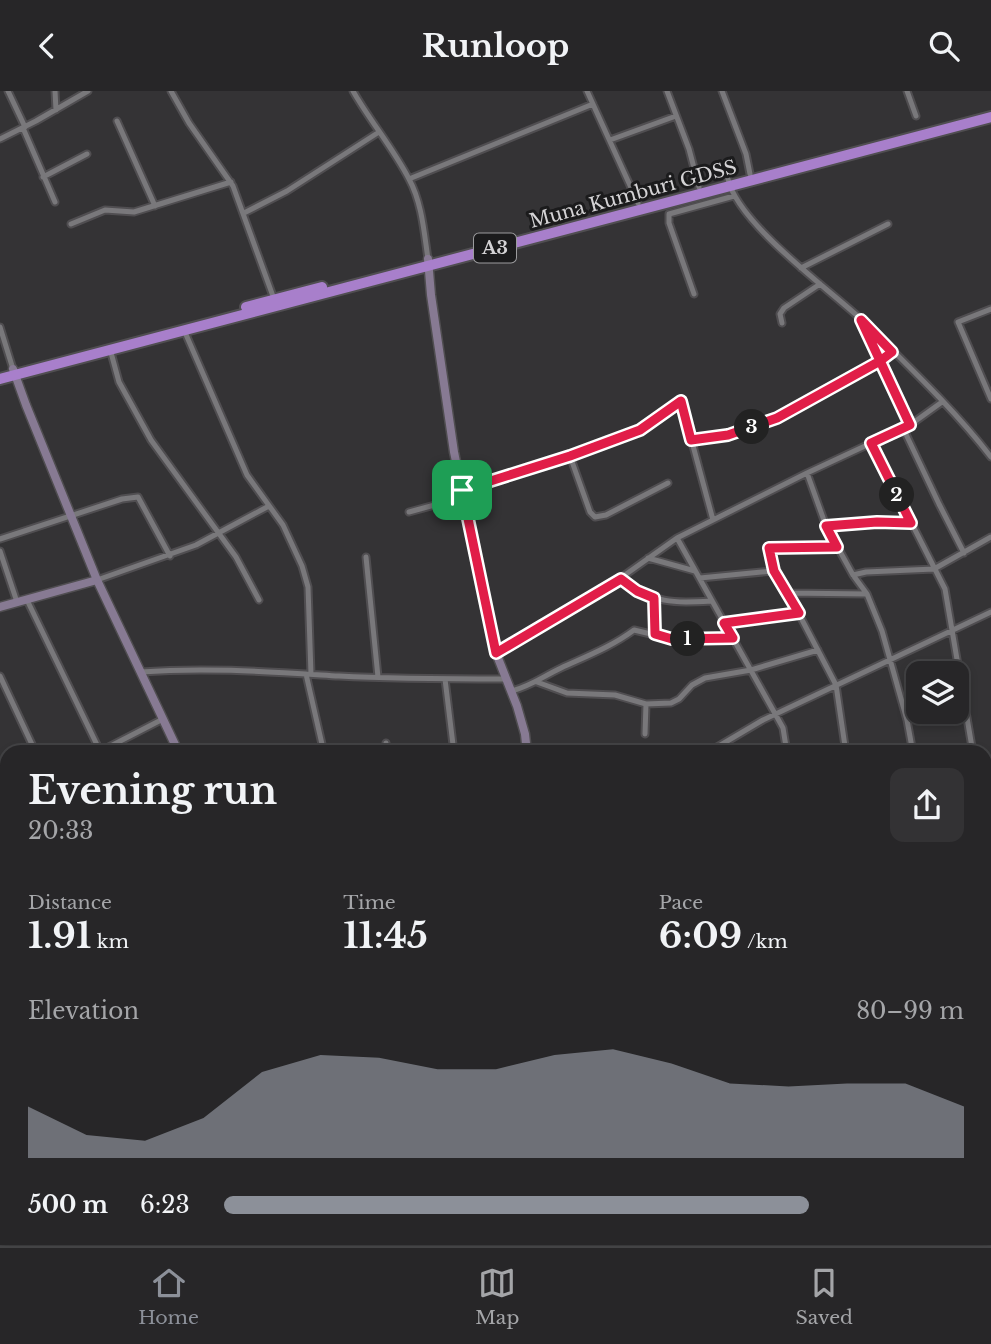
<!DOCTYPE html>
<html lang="en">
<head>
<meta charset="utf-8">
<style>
  :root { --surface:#272628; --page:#333234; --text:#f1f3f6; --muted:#a4a5a8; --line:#434345; --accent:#8c9099 }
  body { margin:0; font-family:"Libre Baskerville",serif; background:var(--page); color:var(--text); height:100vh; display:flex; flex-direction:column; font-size:26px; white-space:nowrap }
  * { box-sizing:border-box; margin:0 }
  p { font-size:23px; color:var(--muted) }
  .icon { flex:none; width:38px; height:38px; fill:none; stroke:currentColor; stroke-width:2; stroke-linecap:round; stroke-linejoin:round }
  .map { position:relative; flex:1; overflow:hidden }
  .side { position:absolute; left:0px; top:654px; width:992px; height:500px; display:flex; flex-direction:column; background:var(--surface); border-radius:21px 21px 0 0; box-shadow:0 4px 10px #0003,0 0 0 2px var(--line) }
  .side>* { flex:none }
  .fabs { position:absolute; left:906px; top:570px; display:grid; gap:14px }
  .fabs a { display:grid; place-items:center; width:63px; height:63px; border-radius:14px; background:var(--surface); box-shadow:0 4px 10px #0003,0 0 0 2px var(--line); font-size:35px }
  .pin { position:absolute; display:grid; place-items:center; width:60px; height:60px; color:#fff; margin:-30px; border-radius:14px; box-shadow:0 4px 10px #0006 }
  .km { position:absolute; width:35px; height:35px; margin:-18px; border-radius:50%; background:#222; color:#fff; font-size:19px; line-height:35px; text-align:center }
  .round { display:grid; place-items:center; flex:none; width:74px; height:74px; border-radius:14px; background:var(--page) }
  .summary { display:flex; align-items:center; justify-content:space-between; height:119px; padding:0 28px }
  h1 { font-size:38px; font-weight:800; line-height:52px }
  .stats { display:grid; grid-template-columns:repeat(3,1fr); gap:10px; height:119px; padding:7px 28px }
  .stats div { display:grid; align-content:center }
  .stats b { font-size:35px; font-weight:800 }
  .stats small { font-size:19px; font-weight:400 }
  .stats p { font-size:19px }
  .chart { height:196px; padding:14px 28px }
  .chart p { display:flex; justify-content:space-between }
  .chart svg { width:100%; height:126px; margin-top:7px; fill:var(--accent); opacity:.7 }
  ul { padding:0 28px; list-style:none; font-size:23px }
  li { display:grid; grid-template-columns:112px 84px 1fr; align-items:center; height:52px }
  li i { height:18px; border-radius:9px; background:var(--accent) }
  header { display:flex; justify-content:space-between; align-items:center; height:91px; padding:0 28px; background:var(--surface); font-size:32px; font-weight:800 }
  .dock { display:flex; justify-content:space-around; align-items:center; height:98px; border-top:2px solid var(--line); background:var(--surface); font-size:19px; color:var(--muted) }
  .dock a { display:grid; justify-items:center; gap:4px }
  .dock .selected { color:var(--accent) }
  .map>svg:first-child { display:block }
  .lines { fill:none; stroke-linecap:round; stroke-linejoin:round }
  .street-casing { stroke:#504e51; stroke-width:9 }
  .secondary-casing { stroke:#504e51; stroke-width:11 }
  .highway-casing { stroke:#504e51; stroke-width:14 }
  .street { stroke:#79787b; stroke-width:5 }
  .secondary { stroke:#877a93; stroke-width:8 }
  .highway { stroke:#a87fcb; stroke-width:10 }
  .route-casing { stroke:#fff; stroke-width:14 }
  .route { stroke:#e11d48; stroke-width:9 }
  .labels { text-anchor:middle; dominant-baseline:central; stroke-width:6; stroke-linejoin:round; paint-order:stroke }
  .shield { fill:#1b1b1c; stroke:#9c9c9e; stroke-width:2 }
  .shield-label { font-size:18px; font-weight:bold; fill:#d4d3d5 }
  .street-label { font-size:19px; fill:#d4d3d5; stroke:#1b1b1c }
</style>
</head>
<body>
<header><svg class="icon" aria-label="back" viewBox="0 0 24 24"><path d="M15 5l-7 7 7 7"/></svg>Runloop<svg class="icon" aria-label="search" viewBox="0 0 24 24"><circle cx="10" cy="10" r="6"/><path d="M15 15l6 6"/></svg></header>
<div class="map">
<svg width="991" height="1155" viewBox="0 0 991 1155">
  <rect width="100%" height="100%" fill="#343335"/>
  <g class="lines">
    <defs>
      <path id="street" d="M8,0l17,36
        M55,0l1,19
        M171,0l18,32 44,63 41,113
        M353,0c17,30 40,57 56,88 13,24 15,53 19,80
        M587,0l51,112
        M667,0l22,58 10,38
        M722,0l24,63 4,20
        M907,0l9,25
        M117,30l38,85
        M23,37l32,74
        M0,48l36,-18 52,-30
        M610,49l66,-24
        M43,86l44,-23
        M409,88l184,-75
        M728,88c10,45 101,110 135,142 43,43 91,88 128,136
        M244,122l43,-22 92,-59
        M71,133l34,-14 29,2 97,-30
        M801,177l87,-44
        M694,203l-25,-71v-9l65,-18
        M991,218l-33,13 33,77
        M782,232l-2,-9 4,-6 36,-24
        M864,235l46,99
        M0,236l13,42
        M184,239l63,145 36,50 19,41 6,21 3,87
        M110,258l9,33 32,58 85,117 23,43
        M903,337l36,76 25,49
        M691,349l37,-5 49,-17 103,-57 12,-9
        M871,352l74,146 28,164
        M570,365l20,56 5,5 11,-2 62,-32
        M807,382l19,53 27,49 14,19 15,37 25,89 6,33
        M462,399l108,-34 62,-22 8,-4 41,-29 32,119
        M409,421l55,-15
        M826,435l51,-4 34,1
        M677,447l106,190 4,25
        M0,448l122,-40 16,-2 32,59
        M837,456l-68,2 4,22 15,22 48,92 10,68
        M0,460l17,51
        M366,466l12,120
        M648,467l47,13
        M853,484l13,-3 68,-3 57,-32
        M700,487l73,-7
        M621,488c33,25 52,24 91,22
        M97,489l99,-35 73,-39
        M788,502l79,1
        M654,507l1,36
        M27,509l73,151
        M724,532l75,-10
        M496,562l102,-59 79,-56 130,-65 103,-48 32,-23
        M141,581c66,-5 132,0 198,4 55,3 111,3 167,3
        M306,583l18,79
        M0,585l36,77
        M445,588l9,74
        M537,591l30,11 48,2 31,9 25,-1 8,-4 13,-14 13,-7 46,-8 67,-20
        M512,600c21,-6 30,-14 49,-23 26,-12 50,-21 73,-38l38,9 61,-1
        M645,643l1,-30
        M386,652l1,10
        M97,662l66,-34
        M707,662l56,-33 228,-108
        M985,706l6,1
        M0,738l7,16
        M989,743l2,6
        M0,804l7,-3
        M0,852l7,-3
        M0,903l7,-3
        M985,918l6,-1
        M0,973l7,-3
        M985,997l6,-1
        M0,1022l7,15
        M985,1033l6,-3
        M985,1096l6,-3
        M0,1106l7,-2
        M0,1121l7,17
        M11,1148l3,7
        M112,1148l3,7
        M188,1148l3,7
        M468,1148l3,7
        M520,1148l3,7
        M558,1148l2,7
        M825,1148l2,7
        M124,1155l20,-7
        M347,1155l22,-7
        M491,1155l28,-7
        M636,1155l34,-7
        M877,1155l16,-7"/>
      <path id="secondary" d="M428,168l3,36 23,157 42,201 21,53 8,28 2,19
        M13,278l13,36 71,175 82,173
        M0,516l97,-27
        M393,1148l3,7
        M650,1148l3,7"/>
      <path id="highway" d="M246,216l76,-20
        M0,288l991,-262"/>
    </defs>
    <use href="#street" class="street-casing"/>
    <use href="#secondary" class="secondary-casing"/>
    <use href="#highway" class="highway-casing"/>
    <use href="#street" class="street"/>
    <use href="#secondary" class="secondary"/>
    <use href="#highway" class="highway"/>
  </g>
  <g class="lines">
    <defs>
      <path id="route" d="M462,399l34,163 125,-74 16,12 17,7 1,36 17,5 61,-1 -9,-15 75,-10 -25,-42 -5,-23 68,-1 -11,-21 51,-4 34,1 -40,-80 39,-18 -49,-105 31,32 -12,9 -103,57 -49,17 -37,5 -10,-39 -41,29 -70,26 -108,34"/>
    </defs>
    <use href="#route" class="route-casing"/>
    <use href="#route" class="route"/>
  </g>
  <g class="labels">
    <rect class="shield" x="474" y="142.5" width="42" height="29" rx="5"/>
    <g class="shield-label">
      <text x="495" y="157">A3</text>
    </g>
    <g class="street-label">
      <text transform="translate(633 103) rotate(-15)">Muna Kumburi GDSS</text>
    </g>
  </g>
</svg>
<div class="fabs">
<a><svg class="icon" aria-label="layers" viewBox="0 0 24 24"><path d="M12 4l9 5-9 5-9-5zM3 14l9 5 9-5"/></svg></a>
</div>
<div class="pin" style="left:462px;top:399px;background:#1e9e55"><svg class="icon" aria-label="arrive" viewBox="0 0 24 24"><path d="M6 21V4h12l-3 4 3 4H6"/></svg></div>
<b class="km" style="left:688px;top:548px">1</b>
<b class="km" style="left:897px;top:404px">2</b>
<b class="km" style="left:752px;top:336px">3</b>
<section class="side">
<div class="summary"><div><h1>Evening run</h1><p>20:33</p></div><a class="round"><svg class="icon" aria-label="share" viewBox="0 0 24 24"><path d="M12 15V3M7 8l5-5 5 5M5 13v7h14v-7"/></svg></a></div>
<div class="stats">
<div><p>Distance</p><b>1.91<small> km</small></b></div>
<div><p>Time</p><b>11:45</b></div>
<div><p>Pace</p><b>6:09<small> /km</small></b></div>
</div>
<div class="chart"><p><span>Elevation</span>80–99 m</p>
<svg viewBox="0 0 160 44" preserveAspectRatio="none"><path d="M0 44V26L10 36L20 38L30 30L40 14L50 8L60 9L70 13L80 13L90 8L100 6L110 11L120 18L130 19L140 18L150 18L160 26V44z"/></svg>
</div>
<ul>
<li><b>500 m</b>6:23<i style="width:79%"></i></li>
</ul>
</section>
</div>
<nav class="dock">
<a class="selected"><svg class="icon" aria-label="home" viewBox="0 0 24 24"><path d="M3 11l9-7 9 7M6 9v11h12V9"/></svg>Home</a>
<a><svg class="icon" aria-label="map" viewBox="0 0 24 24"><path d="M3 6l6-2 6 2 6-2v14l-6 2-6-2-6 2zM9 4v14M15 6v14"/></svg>Map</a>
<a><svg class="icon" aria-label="saved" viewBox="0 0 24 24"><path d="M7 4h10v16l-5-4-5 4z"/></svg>Saved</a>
</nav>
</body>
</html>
